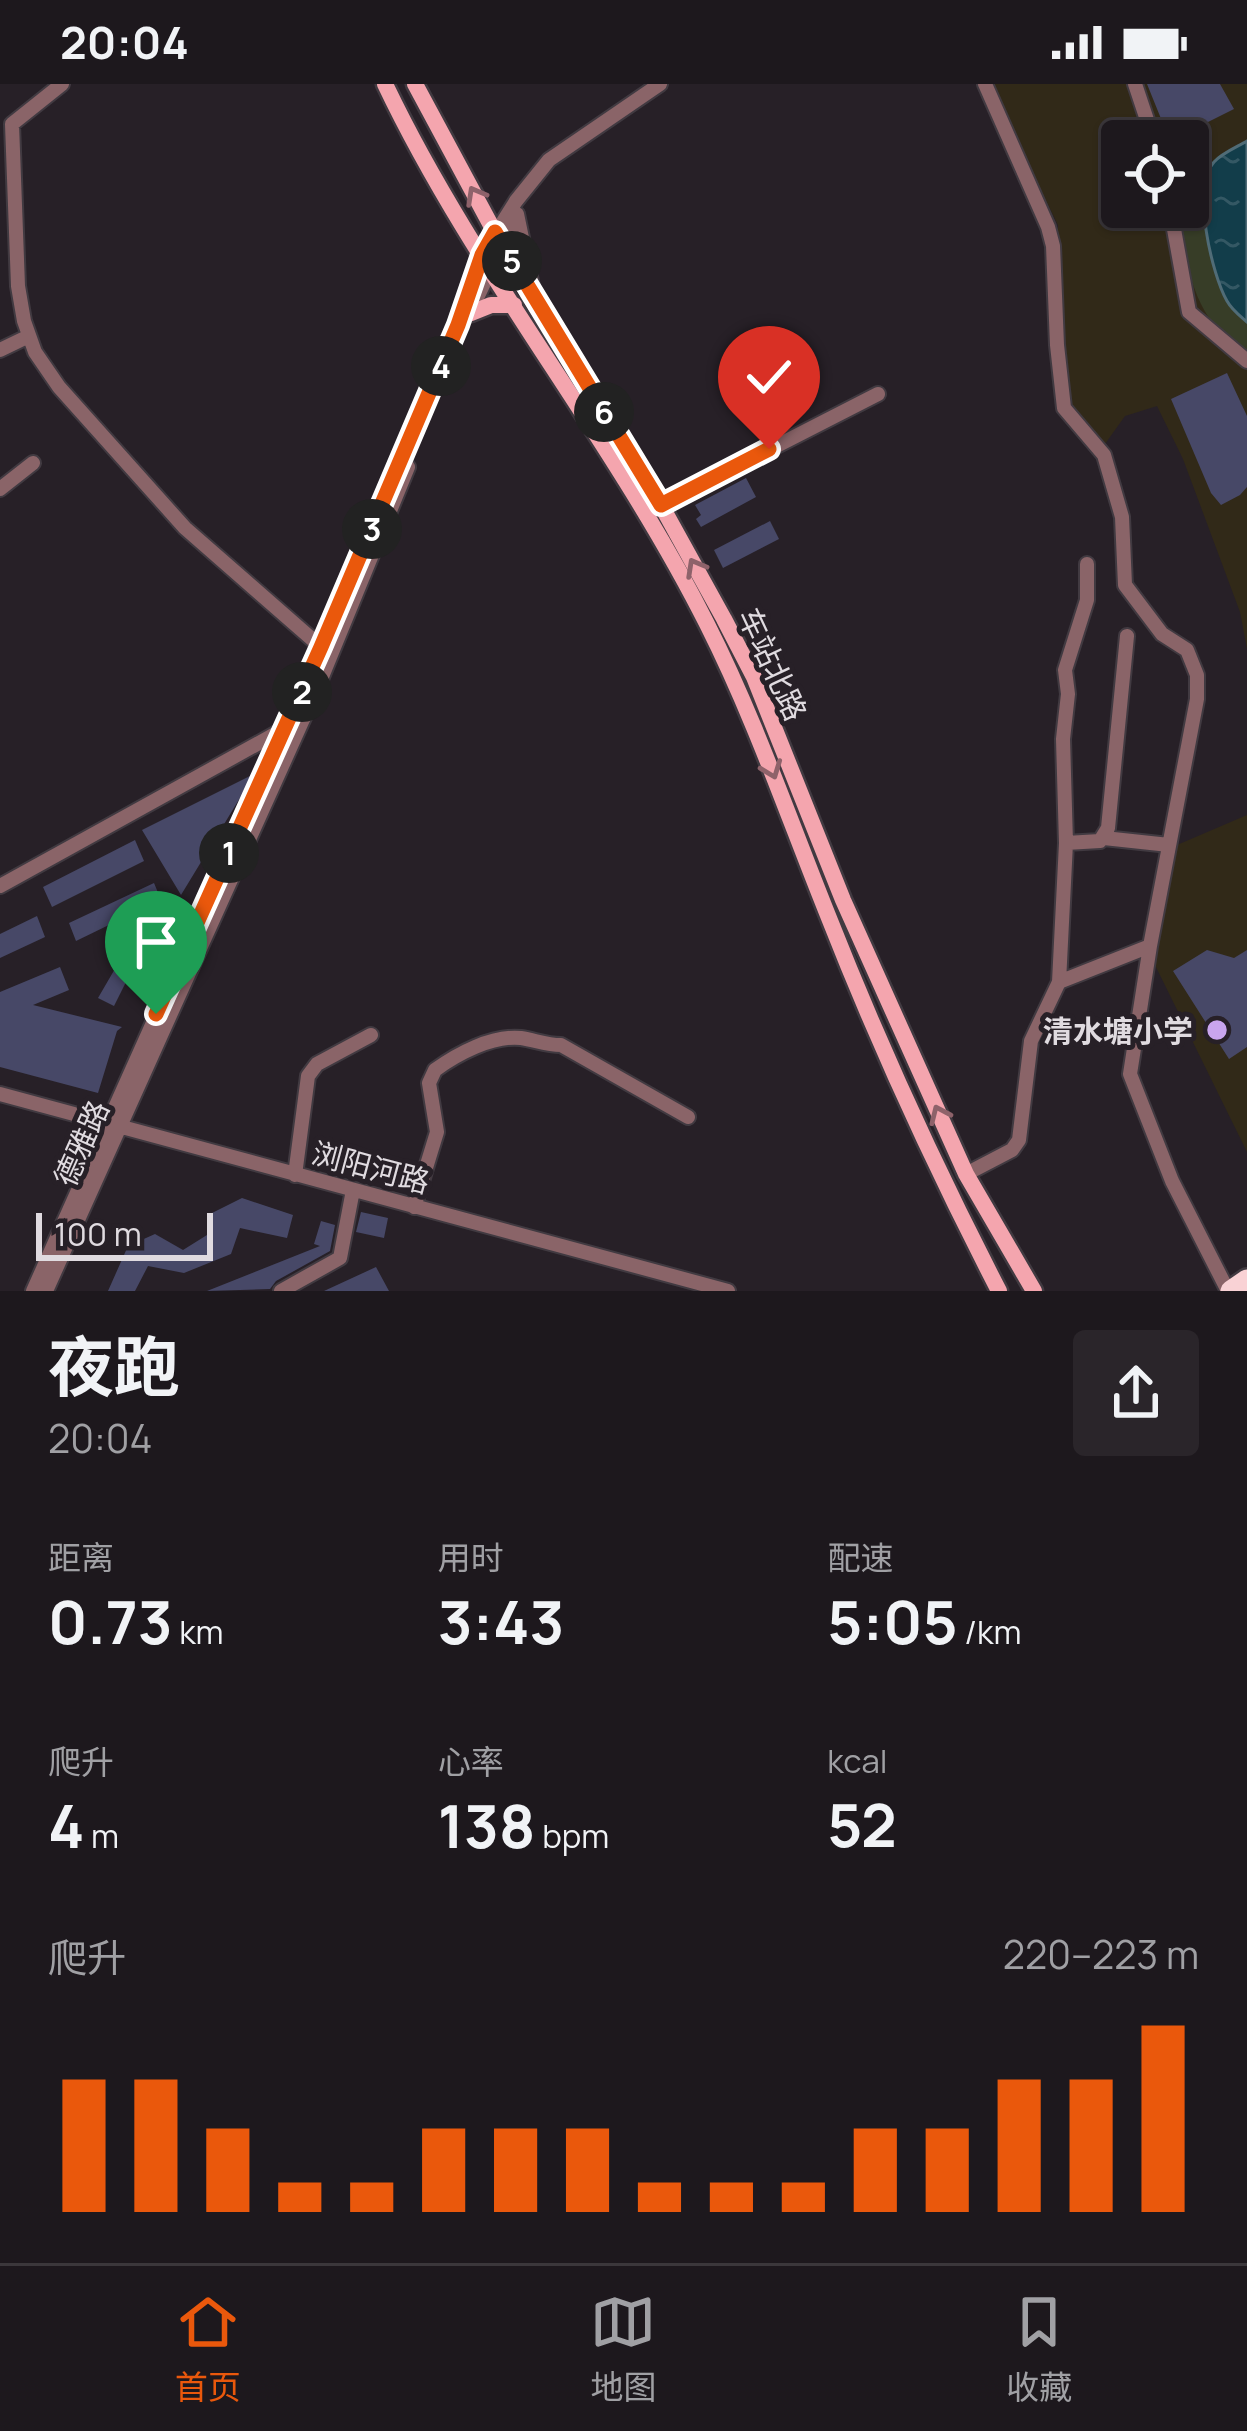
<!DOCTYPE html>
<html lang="zh">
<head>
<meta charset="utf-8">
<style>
  :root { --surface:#1d181d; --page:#2a252a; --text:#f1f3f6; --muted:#a0a0a4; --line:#3b373b; --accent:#ea580c }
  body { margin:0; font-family:Manrope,"Noto Sans SC",sans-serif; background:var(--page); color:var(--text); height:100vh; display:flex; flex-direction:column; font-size:45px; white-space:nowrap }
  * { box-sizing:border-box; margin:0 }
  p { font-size:39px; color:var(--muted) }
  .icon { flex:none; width:66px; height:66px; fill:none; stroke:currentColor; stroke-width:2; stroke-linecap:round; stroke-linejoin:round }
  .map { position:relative; height:1207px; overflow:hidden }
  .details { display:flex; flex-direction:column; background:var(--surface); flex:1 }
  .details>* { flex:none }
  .controls { position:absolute; left:1101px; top:36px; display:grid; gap:24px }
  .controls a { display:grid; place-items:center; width:108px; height:108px; border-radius:12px; background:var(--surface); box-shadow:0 3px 9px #0004,0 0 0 3px var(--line); font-size:60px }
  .scale { position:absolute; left:36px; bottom:30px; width:177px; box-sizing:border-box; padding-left:12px; border:6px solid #e0dbe0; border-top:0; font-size:33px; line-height:42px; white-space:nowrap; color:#e0dbe0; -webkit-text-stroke:9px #272027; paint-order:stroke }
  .pin { position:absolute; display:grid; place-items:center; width:102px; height:102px; color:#fff; margin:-123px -51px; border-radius:50% 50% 50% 0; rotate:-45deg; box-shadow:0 0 12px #0007 }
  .pin .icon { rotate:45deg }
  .km { position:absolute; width:60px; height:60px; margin:-30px; border-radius:50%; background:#222; color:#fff; font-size:33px; line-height:60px; text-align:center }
  .round { display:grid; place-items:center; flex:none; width:126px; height:126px; border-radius:12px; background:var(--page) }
  .overview { display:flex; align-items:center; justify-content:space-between; height:204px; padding:0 48px }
  h1 { font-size:66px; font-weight:700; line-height:90px }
  .stats { display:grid; grid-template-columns:repeat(3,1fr); gap:18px; height:204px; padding:12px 48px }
  .stats div { display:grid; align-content:center }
  .stats b { font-size:60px; font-weight:700 }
  .stats small { font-size:33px; font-weight:400 }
  .stats p { font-size:33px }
  .chart { height:336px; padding:24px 48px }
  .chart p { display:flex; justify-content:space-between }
  .chart svg { width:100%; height:216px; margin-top:12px; stroke:var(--accent); stroke-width:6 }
  .status { display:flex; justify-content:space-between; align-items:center; height:84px; padding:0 60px; background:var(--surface); direction:ltr }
  .status svg { height:33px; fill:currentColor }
  .tabs { display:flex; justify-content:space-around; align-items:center; height:168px; border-top:3px solid var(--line); background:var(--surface); font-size:33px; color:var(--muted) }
  .tabs a { display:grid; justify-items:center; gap:6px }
  .tabs .current { color:var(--accent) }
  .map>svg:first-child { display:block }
  .education { fill:#312918; fill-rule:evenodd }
  .green { fill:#373d27 }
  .water { fill:url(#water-ripples); stroke:#506c77; stroke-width:3 }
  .building { fill:#474867 }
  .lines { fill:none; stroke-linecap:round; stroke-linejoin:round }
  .minor-casing { stroke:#413a41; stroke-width:18 }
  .major-casing { stroke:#413a41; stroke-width:21 }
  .highway-casing { stroke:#413a41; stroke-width:26 }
  .minor { stroke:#8a6468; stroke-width:14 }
  .major { stroke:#f4a5ae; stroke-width:16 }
  .highway { stroke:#f9d2d5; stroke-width:21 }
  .oneway { stroke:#8e626a }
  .route-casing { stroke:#fff; stroke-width:24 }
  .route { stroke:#ea580c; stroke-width:15 }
  .poi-dot { fill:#c9a5ee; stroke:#272027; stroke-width:4.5 }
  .labels { text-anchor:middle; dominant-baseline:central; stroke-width:10; stroke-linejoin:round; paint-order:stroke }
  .street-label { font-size:30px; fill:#e0dbe0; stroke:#272027 }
  .poi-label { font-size:30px; font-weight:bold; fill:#e0dbe0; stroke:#272027; text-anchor:end }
</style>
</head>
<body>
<div class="status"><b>20:04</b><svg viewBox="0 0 49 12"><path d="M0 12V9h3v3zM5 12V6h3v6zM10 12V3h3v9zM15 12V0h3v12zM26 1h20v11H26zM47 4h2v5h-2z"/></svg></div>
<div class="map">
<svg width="1247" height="1207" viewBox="0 0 1247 1207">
  <defs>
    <pattern id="water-ripples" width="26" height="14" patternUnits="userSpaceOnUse" patternTransform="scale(3)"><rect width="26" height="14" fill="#123d4a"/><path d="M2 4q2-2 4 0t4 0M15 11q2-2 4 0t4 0" fill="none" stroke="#345864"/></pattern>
  </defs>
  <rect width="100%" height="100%" fill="#272027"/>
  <path class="education" d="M989,0h258v565l-7,-37 -57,-153 -26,-53 -32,10 -20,28 -34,-33 -13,-99v-87zM1122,57h66v66h-66z
    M1247,731v337l-92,-187 22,-120z"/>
  <path class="green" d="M1214,78c-22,43 -3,129 33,160v33c-55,-35 -60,-89 -71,-148h12v-38z"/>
  <path class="water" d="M1247,57v181c-8,-7 -15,-12 -20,-21 -15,-26 -36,-114 -13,-139 8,-9 23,-15 33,-21z"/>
  <path class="building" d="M1147,0h73l14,25 -64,32z
    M1227,289l20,43v71l-7,8 -19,10 -10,-12 -40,-94z
    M746,394l10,19 -55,30 -5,-8 5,-4 -6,-10z
    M770,437l9,18 -56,29 -9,-18z
    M252,691l-6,13 -65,107 -39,-65z
    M135,756l9,21 -92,46 -9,-20z
    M154,799l10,24 25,8 -6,12 -17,-6 -22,45 -9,-2 -21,42 -16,-8 25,-43 -10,-32 -37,18 -7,-18z
    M37,832l8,21 -45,21v-24z
    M1207,866l27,8 13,-8v97l-18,12 -56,-88z
    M60,883l9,23 -36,15 89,22 -5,4 -19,62 -98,-26v-75z
    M242,1114l51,17 -6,23 -47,-10 -9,26 -47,19 -36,-7 -13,25h-27l20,-45 27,-12 28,16 24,-15 5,-22z
    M361,1128l27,6 -4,20 -28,-6z
    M321,1137l14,4 -5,26 -54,30 -6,8 -63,2 113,-45 -6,-2z
    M376,1183l13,24h-65z"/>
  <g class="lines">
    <defs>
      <path id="minor" d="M62,0l-50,40 6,162 6,35 11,31 24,35 126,141 136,119
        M985,0l63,143 5,19 4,99 7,63 40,47 18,62 3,68 37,49 25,16 10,25v24l-47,247 -20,128 42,107 56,110
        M1135,0l19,57
        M1170,123l19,105 58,49
        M517,130l16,77
        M475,218l42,-88
        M0,266l29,-14
        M0,405l33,-26
        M661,421l217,-111
        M1104,754l65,7
        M1066,759l-3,-104 5,-45 -3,-24 22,-70v-36
        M0,802l286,-158
        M1059,898l91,-36
        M0,1010l728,197
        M966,1090l46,-24 7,-10 12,-99 28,-59 7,-139 34,-2 8,-13 19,-192
        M295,1091l13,-99 9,-12 54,-29
        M414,1123l23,-75 -8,-49 6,-13c22,-16 57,-35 86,-32 14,2 25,7 40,7l127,72
        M33,1207l288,-644 137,-322 24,-70 34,-54 33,-41 111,-76
        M46,1207l273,-607 89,-217
        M281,1207l59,-33 13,-68"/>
      <path id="major" d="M385,0c90,189 228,353 322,540 48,95 82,195 122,294 50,127 107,251 170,373
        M415,0l86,160 160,261 63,114 30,58 89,223 123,274 68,117
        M471,229l20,-8h23"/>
      <path id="highway" d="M1231,1207l16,-11"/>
    </defs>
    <use href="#minor" class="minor-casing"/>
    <use href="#major" class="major-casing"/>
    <use href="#highway" class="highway-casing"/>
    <use href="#minor" class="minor"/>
    <use href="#major" class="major"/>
    <use href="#highway" class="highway"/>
  </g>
  <defs><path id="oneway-chevron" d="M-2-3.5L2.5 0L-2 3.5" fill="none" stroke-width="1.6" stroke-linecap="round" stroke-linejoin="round" transform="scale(3)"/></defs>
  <g class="oneway">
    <use href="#oneway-chevron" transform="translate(475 111) rotate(-119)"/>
    <use href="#oneway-chevron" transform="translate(695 483) rotate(-119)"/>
    <use href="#oneway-chevron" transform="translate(772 686) rotate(69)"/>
    <use href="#oneway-chevron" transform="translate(939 1030) rotate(-114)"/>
  </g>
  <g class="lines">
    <defs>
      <path id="route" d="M156,930l165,-367 137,-322 24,-70 13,-23 166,273 108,-56"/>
    </defs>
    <use href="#route" class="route-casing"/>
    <use href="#route" class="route"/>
  </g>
  <circle class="poi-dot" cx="1217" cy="946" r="12"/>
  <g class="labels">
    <g class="street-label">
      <text transform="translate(773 580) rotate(65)">车站北路</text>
      <text transform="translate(81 1059) rotate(-66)">德雅路</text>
      <text transform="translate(371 1083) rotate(15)">浏阳河路</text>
    </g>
    <g class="poi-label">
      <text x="1193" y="946">清水塘小学</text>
    </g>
  </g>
</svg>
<div class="controls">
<a><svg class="icon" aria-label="locate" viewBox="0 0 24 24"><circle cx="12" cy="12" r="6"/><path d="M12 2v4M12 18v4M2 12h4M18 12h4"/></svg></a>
</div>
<div class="scale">100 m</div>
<div class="pin" style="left:156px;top:930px;background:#1e9e55"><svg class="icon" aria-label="arrive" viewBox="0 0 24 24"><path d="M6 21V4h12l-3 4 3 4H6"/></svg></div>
<div class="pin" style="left:769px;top:365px;background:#d93025"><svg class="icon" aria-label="check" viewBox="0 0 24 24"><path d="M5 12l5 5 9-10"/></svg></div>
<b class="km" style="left:229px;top:769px">1</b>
<b class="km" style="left:302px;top:608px">2</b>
<b class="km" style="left:372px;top:445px">3</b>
<b class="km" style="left:441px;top:282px">4</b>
<b class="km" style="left:512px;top:177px">5</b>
<b class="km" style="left:604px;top:328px">6</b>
</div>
<section class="details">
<div class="overview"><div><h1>夜跑</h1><p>20:04</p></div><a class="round"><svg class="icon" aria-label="share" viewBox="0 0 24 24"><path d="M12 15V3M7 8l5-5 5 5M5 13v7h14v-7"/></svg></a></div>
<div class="stats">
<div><p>距离</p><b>0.73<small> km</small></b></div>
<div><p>用时</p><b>3:43</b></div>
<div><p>配速</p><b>5:05<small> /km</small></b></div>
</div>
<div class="stats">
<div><p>爬升</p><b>4<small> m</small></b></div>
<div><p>心率</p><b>138<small> bpm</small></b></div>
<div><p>kcal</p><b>52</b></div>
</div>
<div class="chart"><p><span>爬升</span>220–223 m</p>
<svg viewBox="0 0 160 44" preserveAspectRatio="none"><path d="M5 44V17M15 44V17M25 44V27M35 44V38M45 44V38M55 44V27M65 44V27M75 44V27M85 44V38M95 44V38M105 44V38M115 44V27M125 44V27M135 44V17M145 44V17M155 44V6"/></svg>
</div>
</section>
<nav class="tabs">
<a class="current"><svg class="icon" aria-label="home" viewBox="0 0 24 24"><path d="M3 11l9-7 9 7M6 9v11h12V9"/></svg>首页</a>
<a><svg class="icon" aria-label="map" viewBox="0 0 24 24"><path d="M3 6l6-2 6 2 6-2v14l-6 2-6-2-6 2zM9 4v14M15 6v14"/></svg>地图</a>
<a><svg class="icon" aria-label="saved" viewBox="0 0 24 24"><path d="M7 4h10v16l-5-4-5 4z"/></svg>收藏</a>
</nav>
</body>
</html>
